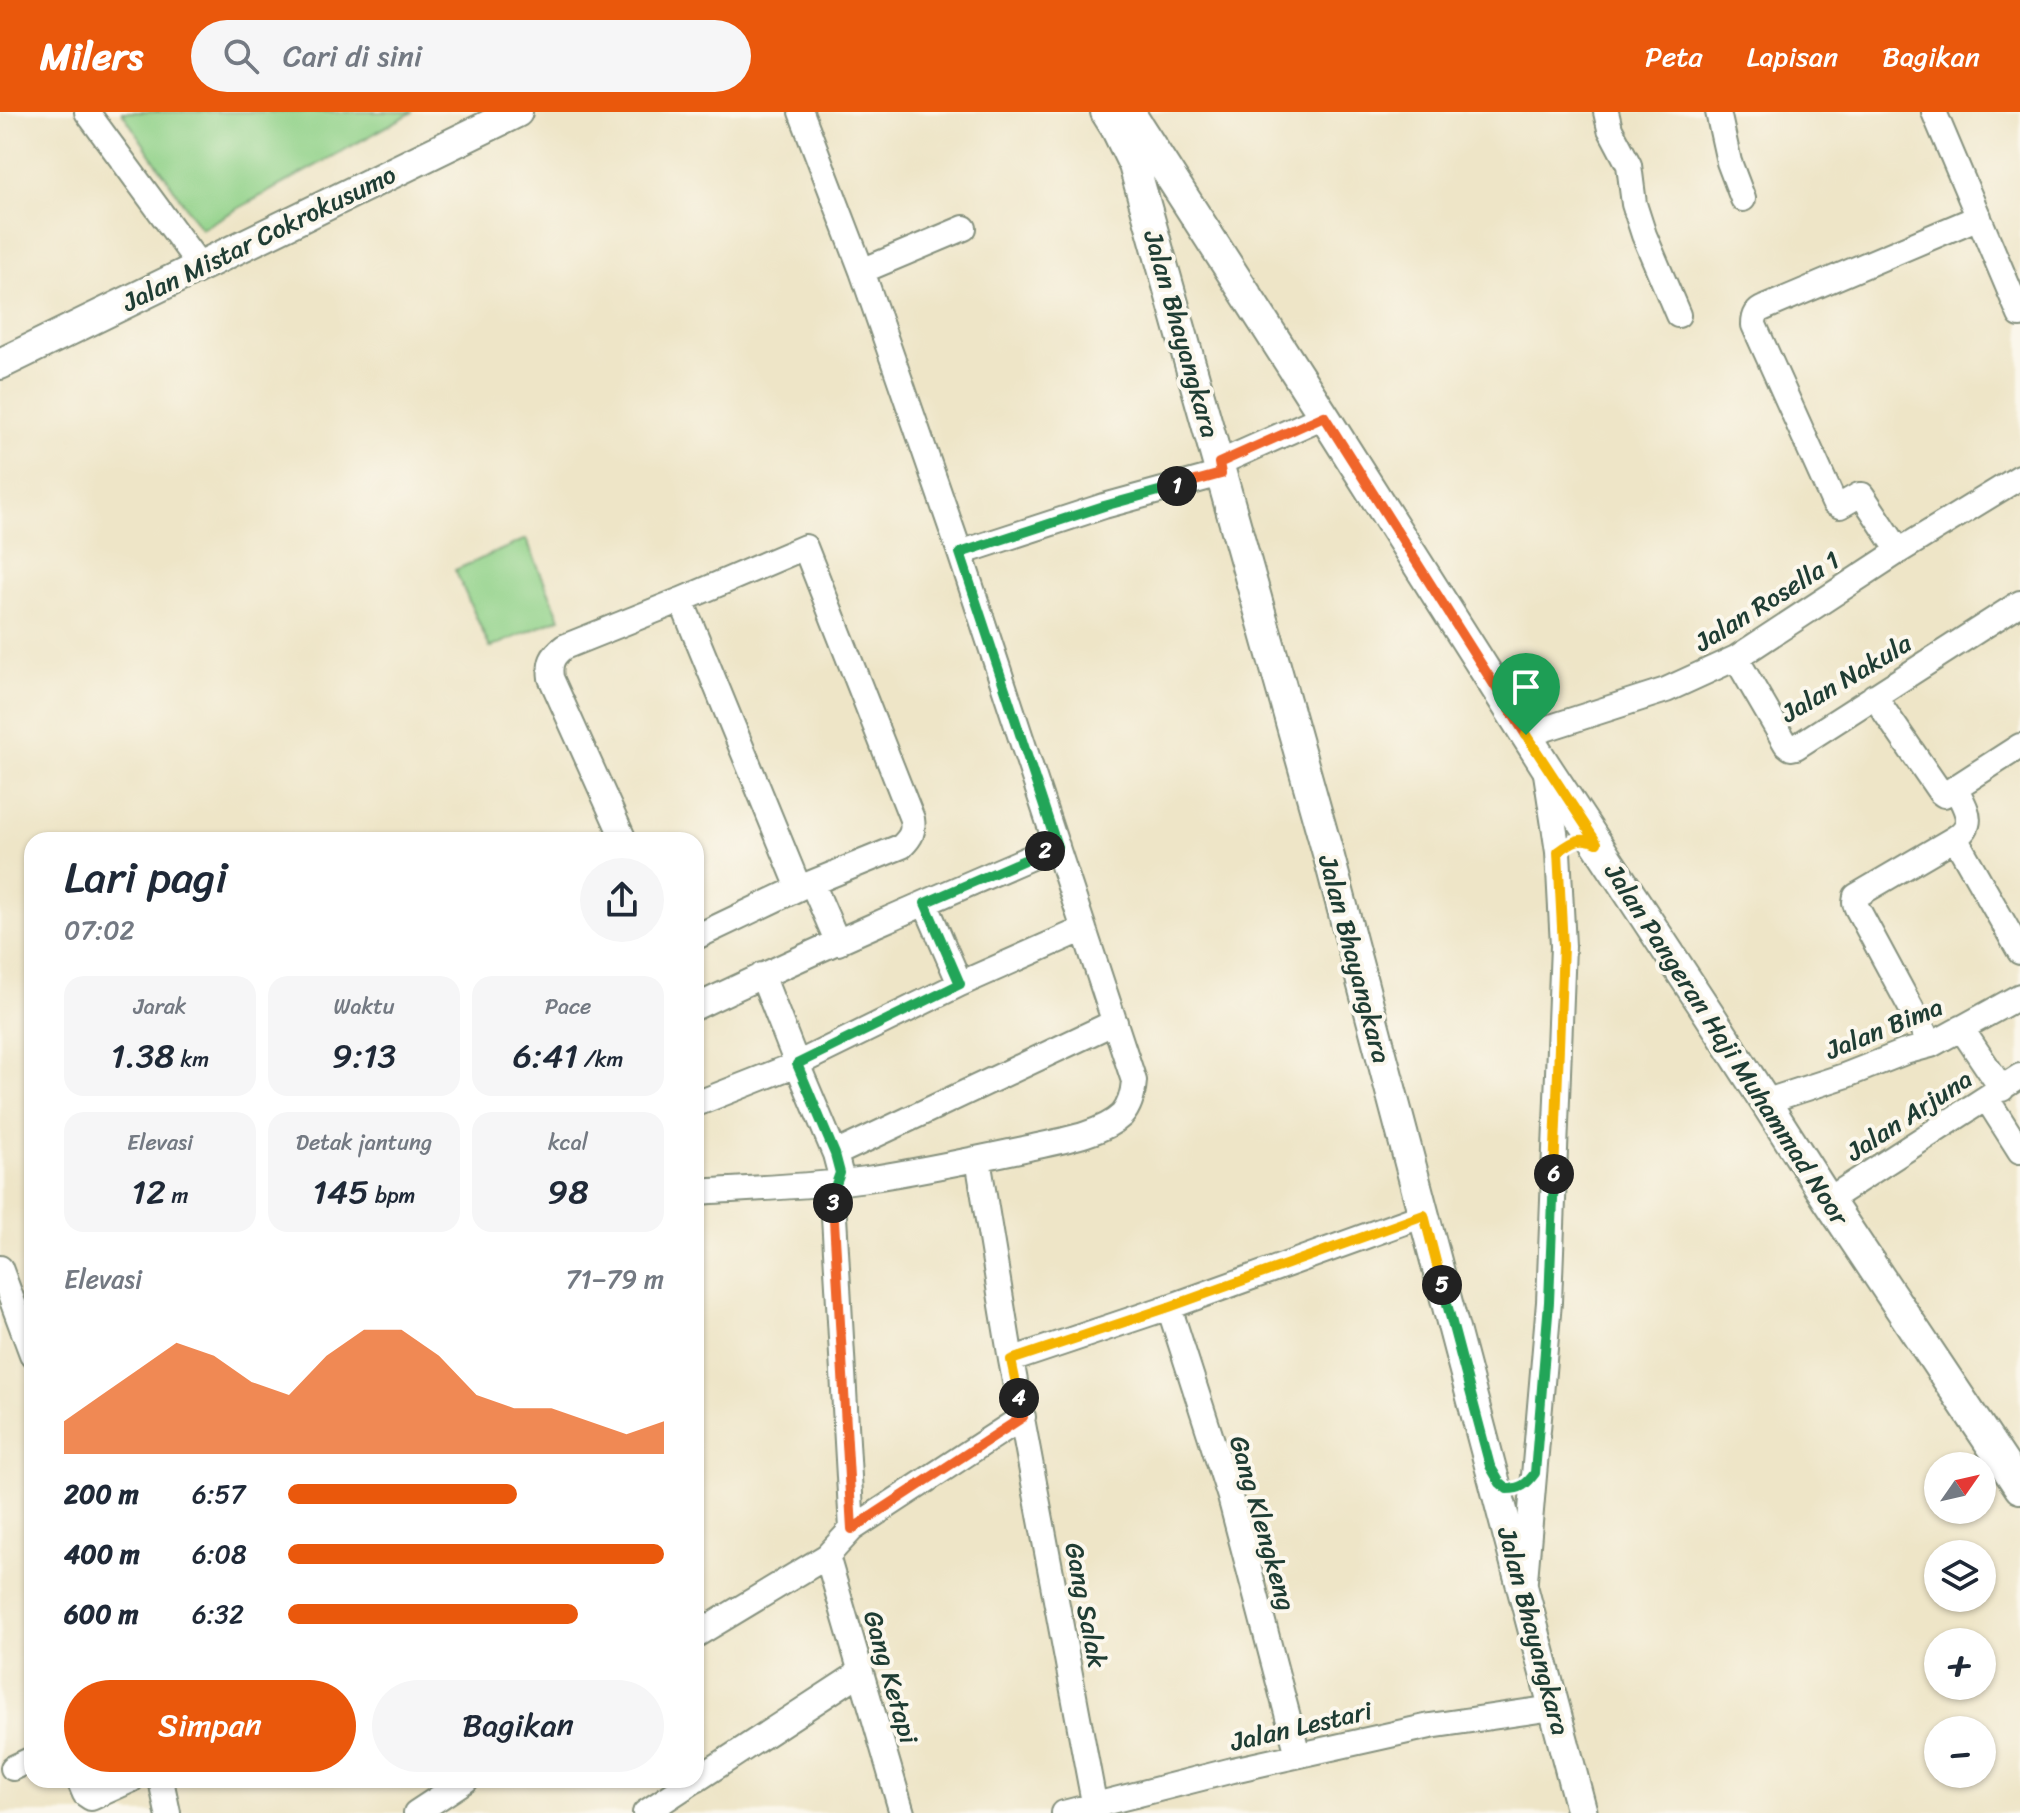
<!DOCTYPE html>
<html lang="id">
<head>
<meta charset="utf-8">
<style>
  :root { --surface:#fff; --page:#f6f6f7; --text:#1f2937; --muted:#747a83; --accent:#ea580c }
  body { margin:0; font-family:Sriracha,sans-serif; background:var(--page); color:var(--text); height:100vh; display:flex; flex-direction:column; font-size:30px; white-space:nowrap }
  * { box-sizing:border-box; margin:0 }
  p { font-size:26px; color:var(--muted) }
  .icon { flex:none; width:44px; height:44px; fill:none; stroke:currentColor; stroke-width:2; stroke-linecap:round; stroke-linejoin:round }
  .map { position:relative; flex:1; overflow:hidden }
  .panel { position:absolute; left:24px; top:720px; width:680px; height:956px; display:flex; flex-direction:column; background:var(--surface); border-radius:24px; box-shadow:0 2px 6px #0004 }
  .panel>* { flex:none }
  .needle { width:52px; rotate:56deg }
  .buttons { position:absolute; left:1924px; top:1340px; display:grid; gap:16px }
  .buttons a { display:grid; place-items:center; width:72px; height:72px; border-radius:50%; background:var(--surface); box-shadow:0 2px 6px #0004; font-size:40px }
  .pin { position:absolute; display:grid; place-items:center; width:68px; height:68px; color:#fff; margin:-82px -34px; border-radius:50% 50% 50% 0; rotate:-45deg; box-shadow:0 0 8px #0007 }
  .pin .icon { rotate:45deg }
  .km { position:absolute; width:40px; height:40px; margin:-20px; border-radius:50%; background:#222; color:#fff; font-size:22px; line-height:40px; text-align:center }
  .round { display:grid; place-items:center; flex:none; width:84px; height:84px; border-radius:42px; background:var(--page) }
  .overview { display:flex; align-items:center; justify-content:space-between; height:136px; padding:0 40px }
  h1 { font-size:44px; font-weight:600; line-height:60px }
  .figures { display:grid; grid-template-columns:repeat(3,1fr); gap:12px; height:136px; padding:8px 40px }
  .figures div { display:grid; align-content:center; border-radius:20px; background:var(--page); text-align:center }
  .figures b { font-size:34px; font-weight:600 }
  .figures small { font-size:22px; font-weight:400 }
  .figures p { font-size:22px }
  .chart { height:224px; padding:16px 40px }
  .chart p { display:flex; justify-content:space-between }
  .chart svg { width:100%; height:144px; margin-top:8px; fill:var(--accent); opacity:.7 }
  .cta { display:flex; gap:16px; margin-top:auto; padding:16px 40px }
  .cta a { flex:1; height:92px; border-radius:48px; background:var(--accent); color:#fff; font-size:32px; font-weight:600; line-height:92px; text-align:center }
  .cta a+a { background:var(--page); color:var(--text) }
  ul { padding:0 40px; list-style:none; font-size:26px }
  li { display:grid; grid-template-columns:128px 96px 1fr; align-items:center; height:60px }
  li i { height:20px; border-radius:10px; background:var(--accent) }
  header { display:flex; align-items:center; gap:48px; box-sizing:border-box; height:112px; padding:0 40px; background:var(--accent); color:#fff }
  header strong { font-size:38px }
  nav { display:flex; gap:44px; margin-inline-start:auto; font-size:28px }
  .search { width:560px; height:72px; background:var(--page); display:flex; align-items:center; gap:20px; box-sizing:border-box; padding:0 28px; border-radius:44px; color:var(--muted); font-size:30px }
  .map>svg:first-child { display:block }
  .park { fill:#91d289; stroke:#58885e; stroke-width:2 }
  .lines { fill:none; stroke-linecap:round; stroke-linejoin:round }
  .minor-casing { stroke:#86917e; stroke-width:28 }
  .major-casing { stroke:#86917e; stroke-width:34 }
  .minor { stroke:#fff; stroke-width:24 }
  .major { stroke:#fff; stroke-width:30 }
  .split-1-casing { stroke:#fff; stroke-width:16 }
  .split-2-casing { stroke:#fff; stroke-width:16 }
  .split-3-casing { stroke:#fff; stroke-width:16 }
  .split-4-casing { stroke:#fff; stroke-width:16 }
  .split-5-casing { stroke:#fff; stroke-width:16 }
  .split-6-casing { stroke:#fff; stroke-width:16 }
  .split-7-casing { stroke:#fff; stroke-width:16 }
  .split-1 { stroke:#f0652b; stroke-width:10 }
  .split-2 { stroke:#22a559; stroke-width:10 }
  .split-3 { stroke:#22a559; stroke-width:10 }
  .split-4 { stroke:#f0652b; stroke-width:10 }
  .split-5 { stroke:#f5b400; stroke-width:10 }
  .split-6 { stroke:#22a559; stroke-width:10 }
  .split-7 { stroke:#f5b400; stroke-width:10 }
  .labels { text-anchor:middle; dominant-baseline:central; stroke-width:8; stroke-linejoin:round; paint-order:stroke }
  .street-label { font-size:26px; fill:#1f3d34; stroke:#fbf7ec }
</style>
</head>
<body>
<header>
<strong>Milers</strong>
<div class="search"><svg class="icon" aria-label="search" viewBox="0 0 24 24"><circle cx="10" cy="10" r="6"/><path d="M15 15l6 6"/></svg>Cari di sini</div>
<nav><a>Peta</a><a>Lapisan</a><a>Bagikan</a></nav>
</header>
<div class="map">
<svg width="2020" height="1701" viewBox="0 0 2020 1701">
  <rect width="100%" height="100%" fill="#fbf7ec"/>
  <filter id="ink" filterUnits="userSpaceOnUse"><feTurbulence type="fractalNoise" baseFrequency=".0125" numOctaves="2"/><feDisplacementMap in="SourceGraphic" scale="16" xChannelSelector="R" yChannelSelector="G"/><feConvolveMatrix kernelMatrix="1 2 1 2 8 2 1 2 1" color-interpolation-filters="sRGB"/></filter>
  <filter id="wash" filterUnits="userSpaceOnUse"><feTurbulence type="fractalNoise" baseFrequency=".006" numOctaves="4" result="noise"/><feDisplacementMap in="SourceGraphic" scale="32" xChannelSelector="R" yChannelSelector="G"/><feGaussianBlur stdDeviation="1.8" result="paint"/><feColorMatrix in="noise" values="0 0 0 0 0 0 0 0 0 0 0 0 0 0 0 0 0 1.4 0 .05"/><feComposite in="paint" operator="in"/></filter>
  <g filter="url(#wash)">
    <rect width="100%" height="100%" fill="#eee5c7"/>
    <path class="park" d="M122,0h291l-212,117z
      M526,427l34,79 -70,30 -35,-78z"/>
  </g>
  <g filter="url(#ink)">
    <g class="lines">
      <defs>
        <path id="minor" d="M87,0l113,154
          M1606,0l4,17 19,36 5,39 10,31 34,80
          M1718,0l11,50 14,37
          M1934,0l86,203
          M862,159l102,-43
          M1219,351l105,-47
          M805,435l107,272c2,13 -1,18 -10,27l-103,42 -118,-288z
          M1899,439l-37,-56h-3l-19,11 -6,-3 -80,-178c0,-9 2,-14 10,-17l215,-91
          M960,441l144,-47 117,-32
          M1736,546l50,86 5,4 5,-1 224,-144
          M1874,584l66,96 4,3 76,-49
          M1526,623l140,-45 70,-32 163,-107 121,-74
          M1956,676c9,21 22,35 -1,50l65,114
          M624,728l-73,-162c-2,-15 1,-22 13,-31l117,-47
          M812,771l26,60
          M925,791l35,81
          M696,825l103,-49
          M762,863l35,89 38,90 5,19 -6,17 -1,9 19,330
          M696,895c119,-57 240,-109 361,-161
          M1961,916l41,61
          M1931,933l-74,-137 -2,-5 1,-7 99,-58
          M1987,987l33,52
          M1764,990l80,-26 61,-24 26,-7 89,-49
          M696,992l101,-40 163,-80 124,-55
          M835,1042l280,-132
          M978,1047l33,201 85,453
          M696,1080c57,-4 115,-5 171,-13 53,-8 105,-19 157,-30 29,-7 76,-13 98,-34 8,-9 11,-22 12,-34l-174,-528 -98,-282 -61,-159
          M1828,1088l192,-124
          M0,1156l32,86
          M1169,1195l61,190 68,258
          M1011,1248l158,-53 255,-92
          M827,1444l75,257
          M1525,1468l24,-278 14,-356 -5,-94 -13,-85
          M696,1523l131,-79 25,-27 171,-112
          M13,1656l19,-9
          M79,1668l6,14 6,4 40,-18
          M161,1668l7,33
          M696,1668l165,-108
          M416,1701l50,-33
          M645,1701l50,-33
          M1064,1701l169,-43 197,-44 123,-18"/>
        <path id="major" d="M1106,0l10,16 18,37 195,692 253,956
          M1129,0l195,304 221,349 164,249 119,186 192,288
          M0,252l517,-252"/>
      </defs>
      <use href="#minor" class="minor-casing"/>
      <use href="#major" class="major-casing"/>
      <use href="#minor" class="minor"/>
      <use href="#major" class="major"/>
    </g>
  </g>
  <g class="lines" filter="url(#ink)">
    <defs>
      <path id="split-1" d="M1177,374l44,-12 -2,-11 105,-47 202,319"/>
      <path id="split-2" d="M1045,739l12,-5 -97,-293 144,-47 73,-20"/>
      <path id="split-3" d="M833,1091l1,-13 6,-17 -5,-19 -38,-90 163,-80 -35,-81 120,-52"/>
      <path id="split-4" d="M833,1091l19,326 171,-112 -4,-19"/>
      <path id="split-5" d="M1019,1286l-8,-38 158,-53 255,-92 18,70"/>
      <path id="split-6" d="M1442,1173l48,181 10,17 7,6c14,0 20,-5 28,-16l14,-171 5,-128"/>
      <path id="split-7" d="M1526,623l71,108c-18,-7 -24,-2 -39,9l5,94 -9,228"/>
    </defs>
    <use href="#split-1" class="split-1-casing"/>
    <use href="#split-2" class="split-2-casing"/>
    <use href="#split-3" class="split-3-casing"/>
    <use href="#split-4" class="split-4-casing"/>
    <use href="#split-5" class="split-5-casing"/>
    <use href="#split-6" class="split-6-casing"/>
    <use href="#split-7" class="split-7-casing"/>
    <use href="#split-1" class="split-1"/>
    <use href="#split-2" class="split-2"/>
    <use href="#split-3" class="split-3"/>
    <use href="#split-4" class="split-4"/>
    <use href="#split-5" class="split-5"/>
    <use href="#split-6" class="split-6"/>
    <use href="#split-7" class="split-7"/>
  </g>
  <g class="labels">
    <g class="street-label">
      <text transform="translate(259 126) rotate(-26)">Jalan Mistar Cokrokusumo</text>
      <text transform="translate(1182 222) rotate(74)">Jalan Bhayangkara</text>
      <text transform="translate(1767 489) rotate(-32)">Jalan Rosella 1</text>
      <text transform="translate(1846 566) rotate(-31)">Jalan Nakula</text>
      <text transform="translate(1355 847) rotate(75)">Jalan Bhayangkara</text>
      <text transform="translate(1884 916) rotate(-22)">Jalan Bima</text>
      <text transform="translate(1727 932) rotate(57)">Jalan Pangeran Haji Muhammad Noor</text>
      <text transform="translate(1909 1003) rotate(-33)">Jalan Arjuna</text>
      <text transform="translate(1263 1411) rotate(74)">Gang Klengkeng</text>
      <text transform="translate(1086 1493) rotate(79)">Gang Salak</text>
      <text transform="translate(1534 1519) rotate(75)">Jalan Bhayangkara</text>
      <text transform="translate(891 1565) rotate(74)">Gang Ketapi</text>
      <text transform="translate(1301 1614) rotate(-13)">Jalan Lestari</text>
    </g>
  </g>
</svg>
<div class="buttons">
<a><svg class="needle" viewBox="-14 -14 28 28"><path d="M0-13l5 13h-10z" fill="#e53935"/><path d="M0 13l5-13h-10z" fill="#747a83"/></svg></a>
<a><svg class="icon" aria-label="layers" viewBox="0 0 24 24"><path d="M12 4l9 5-9 5-9-5zM3 14l9 5 9-5"/></svg></a>
<a>+</a>
<a>−</a>
</div>
<div class="pin" style="left:1526px;top:623px;background:#1e9e55"><svg class="icon" aria-label="arrive" viewBox="0 0 24 24"><path d="M6 21V4h12l-3 4 3 4H6"/></svg></div>
<b class="km" style="left:1177px;top:374px">1</b>
<b class="km" style="left:1045px;top:739px">2</b>
<b class="km" style="left:833px;top:1091px">3</b>
<b class="km" style="left:1019px;top:1286px">4</b>
<b class="km" style="left:1442px;top:1173px">5</b>
<b class="km" style="left:1554px;top:1062px">6</b>
<section class="panel">
<div class="overview"><div><h1>Lari pagi</h1><p>07:02</p></div><a class="round"><svg class="icon" aria-label="share" viewBox="0 0 24 24"><path d="M12 15V3M7 8l5-5 5 5M5 13v7h14v-7"/></svg></a></div>
<div class="figures">
<div><p>Jarak</p><b>1.38<small> km</small></b></div>
<div><p>Waktu</p><b>9:13</b></div>
<div><p>Pace</p><b>6:41<small> /km</small></b></div>
</div>
<div class="figures">
<div><p>Elevasi</p><b>12<small> m</small></b></div>
<div><p>Detak jantung</p><b>145<small> bpm</small></b></div>
<div><p>kcal</p><b>98</b></div>
</div>
<div class="chart"><p><span>Elevasi</span>71–79 m</p>
<svg viewBox="0 0 160 44" preserveAspectRatio="none"><path d="M0 44V34L10 26L20 18L30 10L40 14L50 22L60 26L70 14L80 6L90 6L100 14L110 26L120 30L130 30L140 34L150 38L160 34V44z"/></svg>
</div>
<ul>
<li><b>200 m</b>6:57<i style="width:61%"></i></li>
<li><b>400 m</b>6:08<i style="width:100%"></i></li>
<li><b>600 m</b>6:32<i style="width:77%"></i></li>
</ul>
<div class="cta"><a>Simpan</a><a>Bagikan</a></div>
</section>
</div>
</body>
</html>
